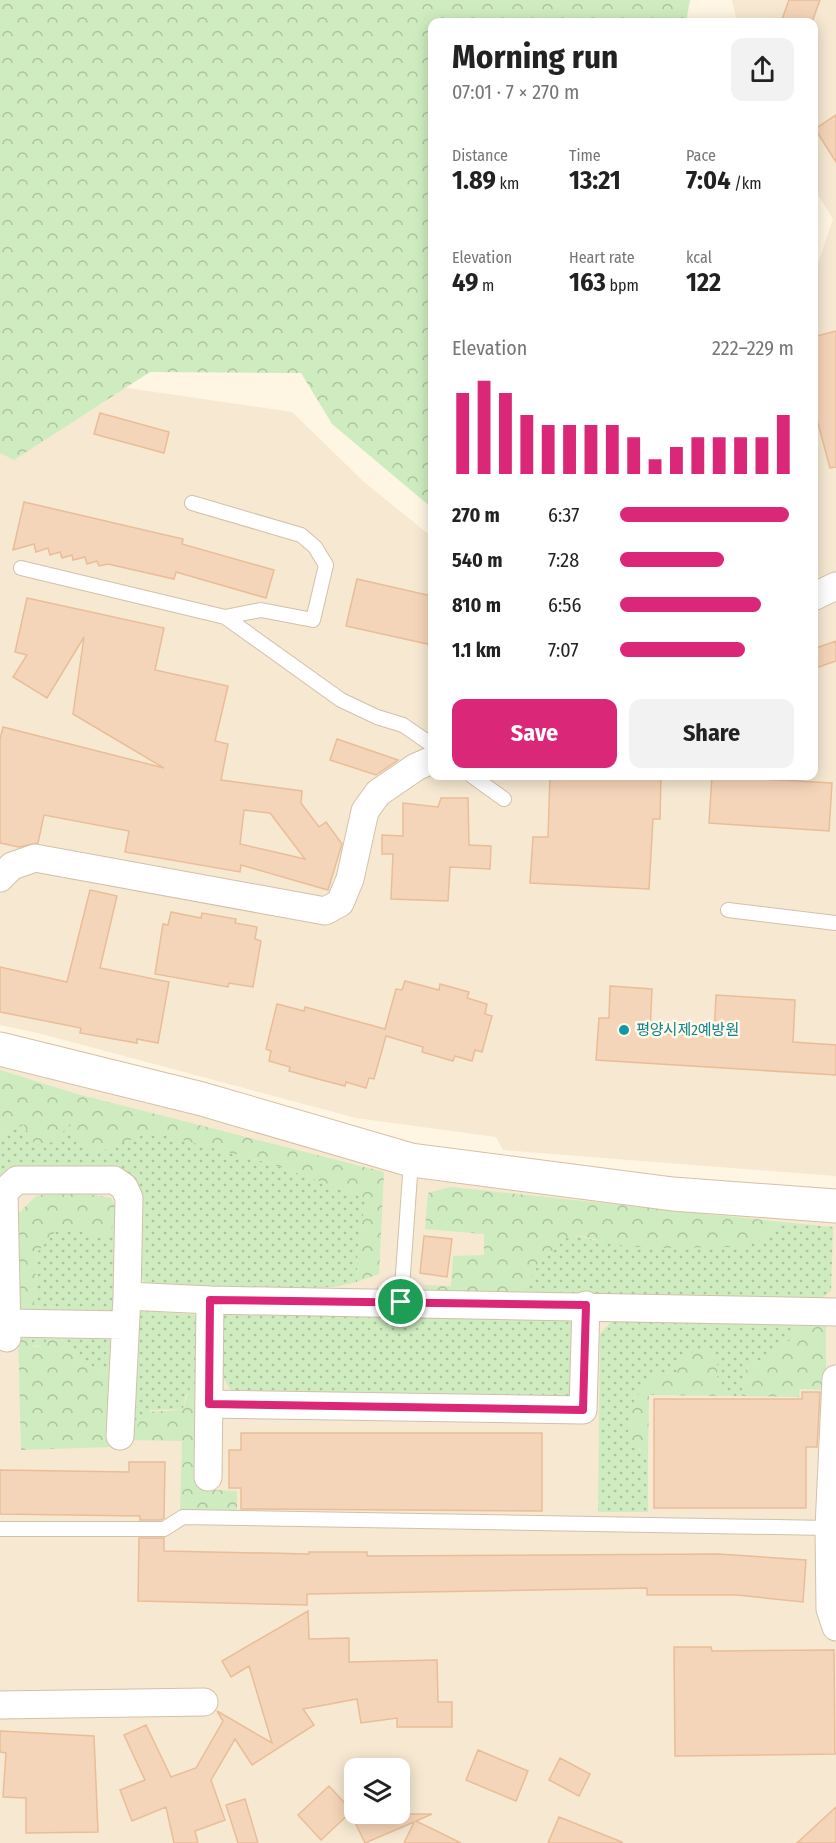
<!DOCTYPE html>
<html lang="en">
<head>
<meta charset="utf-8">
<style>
  :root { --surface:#fff; --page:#f2f2f2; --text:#222; --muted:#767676; --accent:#db2777 }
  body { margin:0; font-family:"Fira Sans Condensed","Noto Sans KR",sans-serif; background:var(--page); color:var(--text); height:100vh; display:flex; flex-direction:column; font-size:22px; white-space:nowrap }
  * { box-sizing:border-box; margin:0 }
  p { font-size:20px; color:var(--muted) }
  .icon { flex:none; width:33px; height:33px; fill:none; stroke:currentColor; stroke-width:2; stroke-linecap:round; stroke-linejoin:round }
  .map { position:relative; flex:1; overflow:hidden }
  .details { position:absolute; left:428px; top:18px; width:390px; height:762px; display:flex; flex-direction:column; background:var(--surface); border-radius:12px; box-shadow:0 3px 15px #0003 }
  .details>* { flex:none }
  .controls { position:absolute; left:344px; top:1758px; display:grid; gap:12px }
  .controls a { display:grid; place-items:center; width:66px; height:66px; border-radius:12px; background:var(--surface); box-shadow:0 3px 15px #0003; font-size:30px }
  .pin { position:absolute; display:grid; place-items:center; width:51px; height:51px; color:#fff; margin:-26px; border:3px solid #fff; border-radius:50%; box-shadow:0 2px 6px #0007 }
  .round { display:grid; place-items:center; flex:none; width:63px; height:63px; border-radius:12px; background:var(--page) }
  .headline { display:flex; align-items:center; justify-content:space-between; height:102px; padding:0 24px }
  h1 { font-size:33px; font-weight:700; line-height:45px }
  .metrics { display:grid; grid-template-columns:repeat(3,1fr); gap:9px; height:102px; padding:6px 24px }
  .metrics div { display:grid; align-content:center }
  .metrics b { font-size:26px; font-weight:700 }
  .metrics small { font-size:16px; font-weight:400 }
  .metrics p { font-size:16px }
  .chart { height:168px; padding:12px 24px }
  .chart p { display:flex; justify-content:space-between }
  .chart svg { width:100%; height:108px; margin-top:6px; stroke:var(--accent); stroke-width:6 }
  .button { display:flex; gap:12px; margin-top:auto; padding:12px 24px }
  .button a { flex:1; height:69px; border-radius:12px; background:var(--accent); color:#fff; font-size:24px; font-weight:700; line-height:69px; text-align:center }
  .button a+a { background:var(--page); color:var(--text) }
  ul { padding:0 24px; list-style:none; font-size:20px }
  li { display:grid; grid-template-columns:96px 72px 1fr; align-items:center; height:45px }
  li i { height:15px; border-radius:8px; background:var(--accent) }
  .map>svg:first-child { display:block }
  .residential { fill:#f6e8d1; fill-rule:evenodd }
  .grass { fill:url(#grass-dots) }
  .forest { fill:url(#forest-crowns) }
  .building { fill:#f5d5b9; stroke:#e9bd98; stroke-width:1.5; fill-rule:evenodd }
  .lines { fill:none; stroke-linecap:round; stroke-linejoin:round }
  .lane-casing { stroke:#d2c0ab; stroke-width:16 }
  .street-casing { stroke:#d2c0ab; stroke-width:29 }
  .secondary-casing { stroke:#d5c0a8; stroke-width:35 }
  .lane { stroke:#fff; stroke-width:14 }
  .street { stroke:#fff; stroke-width:27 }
  .secondary { stroke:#fff; stroke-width:33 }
  .route-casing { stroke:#fff; stroke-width:12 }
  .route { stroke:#db2777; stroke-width:8 }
  .culture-dot { fill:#0f9aa8; stroke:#fff9ea; stroke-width:2 }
  .labels { text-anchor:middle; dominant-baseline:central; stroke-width:5; stroke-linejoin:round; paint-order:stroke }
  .culture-label { font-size:15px; fill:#0d838f; stroke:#fff9ea; text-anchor:start }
</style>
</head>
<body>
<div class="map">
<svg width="836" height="1843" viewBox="0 0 836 1843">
  <defs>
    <pattern id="grass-dots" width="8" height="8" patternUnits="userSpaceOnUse" patternTransform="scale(1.5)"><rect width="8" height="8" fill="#cfecc0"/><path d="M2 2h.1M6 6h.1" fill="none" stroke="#adc29e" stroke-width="1.8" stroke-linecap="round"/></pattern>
    <pattern id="forest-crowns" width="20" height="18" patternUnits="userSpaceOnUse" patternTransform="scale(1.5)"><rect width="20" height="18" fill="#cfecc0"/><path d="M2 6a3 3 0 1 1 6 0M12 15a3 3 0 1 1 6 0" fill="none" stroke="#adc29e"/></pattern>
  </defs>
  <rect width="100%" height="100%" fill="#fef5e3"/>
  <path class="residential" d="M732,0h104v1176l-333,-26 -7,-13 -140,-19 -318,-85 -38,-8v-601l93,-41 199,29 72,70 68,55v239h381v-498l20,-59 -20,-32v-165h-76z
    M0,1061l435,120 401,40v622h-836zM354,1768h45v46h-45z"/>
  <path class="grass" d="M71,1122l22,32 59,-23 117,32 98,35 -9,47 -1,37 -23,5 -178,5c-36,-20 -7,-66 -14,-98 -1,-5 -7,-10 -11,-15l-131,11v-53l23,-13z
    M120,1215l-1,105 -86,-2 4,-66 21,-23h25z
    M782,1222l51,5 -2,64 -10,8 -304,-2 25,-37 29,-26 22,6 169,-1z
    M142,1311l59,4 1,67 -16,13 -3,14 -32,1 -21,30 6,-127z
    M223,1312l353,7 -5,74 -7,7 -328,-6c-23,-16 -13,-57 -13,-82z
    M626,1321l169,1 -2,16 -24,19 -19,7 -7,16 -1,16h-13l-13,-21 -36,-14 -3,12 -19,2 -24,26 5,49 9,2v60h-50l2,-178 11,-12z
    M32,1332l85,1 -1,43 -38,-15 -8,-17 -39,2z"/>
  <path class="forest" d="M0,0h690l-4,22h-254v486l-100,-84 -31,-51 -151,-1 -136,88 -14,-7z
    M0,1070l77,24 307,78 -5,102 -22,8 1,-37 8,-47 -97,-35 -117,-31 -59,22 -16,-10 -6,-21 -17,19 -19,3 -12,-21 -23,13z
    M450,1187l332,35 -20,17 -22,8 -87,1 -28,-2 -54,-12 -29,26 -25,37 -89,-2 -4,-10 27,1 2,-30 31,-1v-21l-59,-5 3,-36z
    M69,1190l42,8 9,17 -17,25 -20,-11h-25l-21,23 -4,66 -15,-1 1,-104 17,-17z
    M795,1322h31v68l-26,-1 -1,8 -57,-1 1,-16 7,-16 19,-8 24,-18z
    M18,1331l14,1 -1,14 7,1 20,-14 12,11 8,17 38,15 -5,71 -90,3z
    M705,1347l14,20 -3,8 13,21 -80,-1 -1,57c-39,-7 -13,-67 10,-77 5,-2 13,-1 19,-2l2,-15z
    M202,1382l-3,107 38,2v23l-57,-2 2,-71 -52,-1c19,-38 16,-25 53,-31l7,-21z"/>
  <path class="building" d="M789,0h31l-8,22h-31z
    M836,115v47l-21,-33z
    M836,331v136l-6,1 -17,-63v-68z
    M100,413l69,19 -5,21 -70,-19z
    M24,502l159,37 -1,5 92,26 -8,28 -90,-26 -2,7 -66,-15 -9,2 -2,-5 -10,3 -2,-7 -12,3 -1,-5 -10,3 -2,-6 -10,3 -2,-7 -12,4 -2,-8 -21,6z
    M357,579l75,17v49l-86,-19z
    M27,598l137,30 -9,42 73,16 -13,55 13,3 -7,36 81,11 -1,12 18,24 7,-5 16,22 -14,46 -87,-25 -1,7 -115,-20 4,-21 -85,-16 -6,28 -19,4 -19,-4v-104l3,-12 161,41 -91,-54 11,-77 -37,61 -34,-21 14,-22 -12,-3zM244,810l26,3 35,46 -65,-15z
    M836,641v20l-23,8v-20z
    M337,739l61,21 -22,15 -46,-15z
    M550,776h111l-1,43h-7l-4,70 -119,-6 3,-46h15z
    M712,776l120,7 -3,48 -120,-8z
    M441,798h27l1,47 22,1 -1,23 -40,-2 -2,34 -57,-2 2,-45h-11v-19l21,1v-33l35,4z
    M90,890l27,6 -17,72 69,14 -11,61 -21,-4v4l-23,-4 -34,-6 1,-5 -81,-16v-45l67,15z
    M171,912l30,6 1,-5 34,6 -1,4 22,4 -2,12 6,2 -8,46 -24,-4 -1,4 -73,-13 8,-50 5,1z
    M405,981l34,9 1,-6 29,8 -2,6 20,6 -2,10 7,2 -10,36 -7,-2 -3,11 -17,-5 -2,5 -31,-9 1,-5 -37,-11 -12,43 -5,-1 -3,10 -20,-6 -1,4 -31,-8 -25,-7 1,-4 -21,-6 2,-10 -5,-2 11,-45 27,7 1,-4 80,22 11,-40 6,1z
    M610,986l42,3 -2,44 64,4 2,-42 79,5 -2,42 43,3v30l-240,-15 3,-42h10z
    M424,1236l28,3 -5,38 -27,-4z
    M802,1392h18l-3,55h-11v61h-152v-109h148z
    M241,1433h301v78l-301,-2v-21h-12v-38h12z
    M129,1462h36l-1,56 -3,2h-21v-4l-140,-2v-44l129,2z
    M139,1538h25v13l145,3v-2h58v4l352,-2 87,6 -3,42 -66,-7h-90v-7l-340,6v11l-169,-4z
    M308,1611l1,28 40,-1v24l88,-2 1,42h14v25h-55v-9l-36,5 -4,-24 -54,10 11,16 -62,40 -17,-26 -24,41 14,40 -30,11 3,12h-24l-8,-36 -34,14 -12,-31 25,-10 -21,-45 22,-10 25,52 25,-9 27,-47 -6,-10 55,32 -23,-77 -18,11 -9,-16z
    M674,1647h37l1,4 122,-1 1,104 -160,2z
    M0,1731l94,5 4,96 -72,1v-35l-23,-1 3,-44 -6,-1z
    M478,1750l50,21 -12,30 -50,-21z
    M560,1758l30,16 -11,22 -30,-16z
    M329,1786l23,25 -31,29 -23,-25z
    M245,1799l13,44h-20l-12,-38z
    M836,1807v36h-39z
    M368,1814h64l-16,7 45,22h-57l10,-21 -49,21 -11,-23z
    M559,1817l63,25 -1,1h-73z"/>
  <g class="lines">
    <defs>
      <path id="lane" d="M192,503l109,32 14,12 11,18 -13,55 -52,-10 -36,7
        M21,568l204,49 116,83 36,17 26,8 29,20
        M472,776l32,23
        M728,910l108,13
        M401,1302l10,-141
        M0,1529h164l19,-12 646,11"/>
      <path id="street" d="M813,597l23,-11
        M0,878l12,-12 23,-8 290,53 15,-8 10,-24 15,-68 13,-18 38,-26 16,-7
        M7,1323l118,2
        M7,1338l-3,-146 13,-12h97l10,7 5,11 -2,98 83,4 626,12
        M836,1379l-7,149 1,81 6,18
        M209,1404l374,6 3,-105
        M120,1436l7,-140
        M208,1477l2,-177
        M0,1705l204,-3"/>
      <path id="secondary" d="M0,1049l202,50 209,61 262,34 163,12"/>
    </defs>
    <use href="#lane" class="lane-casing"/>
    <use href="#street" class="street-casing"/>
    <use href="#secondary" class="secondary-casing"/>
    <use href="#lane" class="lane"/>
    <use href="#street" class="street"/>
    <use href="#secondary" class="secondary"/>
  </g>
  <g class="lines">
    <defs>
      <path id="route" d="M210,1300l376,5 -3,105 -374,-6z"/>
    </defs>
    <use href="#route" class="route-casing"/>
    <use href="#route" class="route"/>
  </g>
  <circle class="culture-dot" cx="624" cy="1030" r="6"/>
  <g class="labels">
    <g class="culture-label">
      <text x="636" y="1030">평양시제2예방원</text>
    </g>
  </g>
</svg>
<div class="controls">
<a><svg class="icon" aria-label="layers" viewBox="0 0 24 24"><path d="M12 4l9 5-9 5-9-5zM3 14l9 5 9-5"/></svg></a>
</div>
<div class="pin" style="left:401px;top:1302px;background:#1e9e55"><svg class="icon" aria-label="arrive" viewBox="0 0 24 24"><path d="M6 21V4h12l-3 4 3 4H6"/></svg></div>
<section class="details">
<div class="headline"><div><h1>Morning run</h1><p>07:01 · 7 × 270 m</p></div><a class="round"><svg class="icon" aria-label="share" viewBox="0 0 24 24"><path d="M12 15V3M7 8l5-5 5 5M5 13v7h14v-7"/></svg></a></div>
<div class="metrics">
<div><p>Distance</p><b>1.89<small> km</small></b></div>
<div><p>Time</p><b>13:21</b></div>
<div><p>Pace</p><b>7:04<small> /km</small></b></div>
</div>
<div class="metrics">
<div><p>Elevation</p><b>49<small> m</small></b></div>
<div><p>Heart rate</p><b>163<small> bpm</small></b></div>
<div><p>kcal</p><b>122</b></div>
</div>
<div class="chart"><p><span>Elevation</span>222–229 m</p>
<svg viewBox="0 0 160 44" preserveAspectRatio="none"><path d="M5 44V11M15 44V6M25 44V11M35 44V20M45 44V24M55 44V24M65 44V24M75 44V24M85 44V29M95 44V38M105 44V33M115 44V29M125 44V29M135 44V29M145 44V29M155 44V20"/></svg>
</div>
<ul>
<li><b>270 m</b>6:37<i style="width:97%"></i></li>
<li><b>540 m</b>7:28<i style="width:60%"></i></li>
<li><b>810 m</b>6:56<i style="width:81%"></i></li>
<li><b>1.1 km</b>7:07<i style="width:72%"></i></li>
</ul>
<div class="button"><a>Save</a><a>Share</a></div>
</section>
</div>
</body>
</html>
